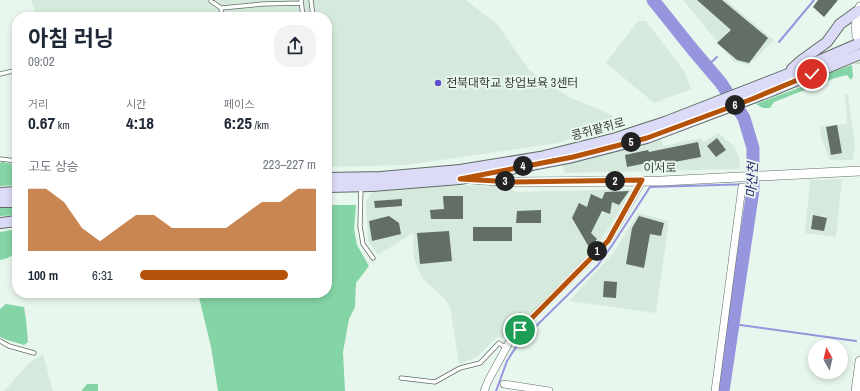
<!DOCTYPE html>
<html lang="ko">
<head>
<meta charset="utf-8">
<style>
  :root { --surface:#fff; --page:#f2f2f3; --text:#1f2937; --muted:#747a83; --accent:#b45309 }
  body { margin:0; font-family:"Archivo Narrow","Noto Sans KR",sans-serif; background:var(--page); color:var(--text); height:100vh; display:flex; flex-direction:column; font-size:15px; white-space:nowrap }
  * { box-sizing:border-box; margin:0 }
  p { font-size:13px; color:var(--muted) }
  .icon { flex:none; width:22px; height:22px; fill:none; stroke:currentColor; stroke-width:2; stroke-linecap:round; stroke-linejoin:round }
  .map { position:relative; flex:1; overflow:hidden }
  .side { position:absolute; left:12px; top:12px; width:320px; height:286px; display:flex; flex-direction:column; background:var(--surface); border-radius:16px; box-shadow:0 2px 6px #0003 }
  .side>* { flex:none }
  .needle { width:26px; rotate:352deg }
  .buttons { position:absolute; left:808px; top:339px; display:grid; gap:8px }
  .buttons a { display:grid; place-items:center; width:40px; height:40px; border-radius:50%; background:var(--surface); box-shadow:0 2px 6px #0003; font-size:20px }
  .pin { position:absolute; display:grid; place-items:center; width:34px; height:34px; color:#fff; margin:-17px; border:2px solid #fff; border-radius:50%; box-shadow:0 1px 4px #0007 }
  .km { position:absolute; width:20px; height:20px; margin:-10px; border-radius:50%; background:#222; color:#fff; font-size:11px; line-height:20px; text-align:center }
  .round { display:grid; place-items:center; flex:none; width:42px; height:42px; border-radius:16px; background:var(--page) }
  .summary { display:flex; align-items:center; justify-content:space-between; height:68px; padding:0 16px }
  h1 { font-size:22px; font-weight:700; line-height:30px }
  .metrics { display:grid; grid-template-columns:repeat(3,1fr); gap:6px; height:68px; padding:4px 16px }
  .metrics div { display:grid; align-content:center }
  .metrics b { font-size:17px; font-weight:700 }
  .metrics small { font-size:11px; font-weight:400 }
  .metrics p { font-size:11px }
  .chart { height:112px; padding:8px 16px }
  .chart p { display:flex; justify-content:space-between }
  .chart svg { width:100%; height:72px; margin-top:4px; fill:var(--accent); opacity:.7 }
  ul { padding:0 16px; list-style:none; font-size:13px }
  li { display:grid; grid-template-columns:64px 48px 1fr; align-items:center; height:30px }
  li i { height:10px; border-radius:5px; background:var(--accent) }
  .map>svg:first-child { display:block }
  .built { fill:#d5eadd }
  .green { fill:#85d4a5 }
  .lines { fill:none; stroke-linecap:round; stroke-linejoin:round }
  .stream { stroke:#9695de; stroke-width:2 }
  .river { stroke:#9695de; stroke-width:13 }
  .building { fill:#626e66 }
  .tertiary-tunnel { stroke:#c5d2c9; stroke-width:9; stroke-dasharray:9 4.5; stroke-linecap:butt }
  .service-casing { stroke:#606d65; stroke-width:5 }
  .minor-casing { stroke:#606d65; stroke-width:8 }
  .tertiary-casing { stroke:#606d65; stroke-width:10 }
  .secondary-casing { stroke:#606d65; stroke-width:12 }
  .service { stroke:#fff; stroke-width:3.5 }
  .minor { stroke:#fff; stroke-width:7 }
  .tertiary { stroke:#fff; stroke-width:9 }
  .secondary { stroke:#dbdaf7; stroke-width:10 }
  .route-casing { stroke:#fff; stroke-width:8 }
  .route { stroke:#b45309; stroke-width:5 }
  .poi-dot { fill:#5f50c9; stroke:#e8f7ed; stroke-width:1.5 }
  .labels { text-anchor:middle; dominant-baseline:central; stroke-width:4; stroke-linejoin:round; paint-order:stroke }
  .poi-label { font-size:12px; fill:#383e3a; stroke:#e8f7ed; text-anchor:start }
  .street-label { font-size:12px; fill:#383e3a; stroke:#e8f7ed }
  .water-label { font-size:13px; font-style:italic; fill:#2b1a6f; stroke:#e8f7ed }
</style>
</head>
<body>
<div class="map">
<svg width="860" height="391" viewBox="0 0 860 391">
  <rect width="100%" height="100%" fill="#e8f7ed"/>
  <path class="built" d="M31,0h435l32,25 31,45 40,27 43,18 3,10 -57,18 -151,22 -80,2v-150h-290z
    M683,0h43l48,40 -25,25 -15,-3z
    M638,21h8l38,50 7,18 -37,14 -48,-40z
    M848,94l7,51 -2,15h-23l-9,-23 -1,-11 27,-2 -2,-29z
    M718,133l16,13 6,14 -1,9 -174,4 -3,-8 98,-27 4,8 37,-8 3,4z
    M842,179l-6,58 -31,-4 5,-53z
    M503,185l14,7 116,-3 -30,48 -13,16 -83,85 -10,-1 -20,20 -18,7 -9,-57 -7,-10 -21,-19 -8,-19 -1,-26 -35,22 -10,-14 -2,-40 7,-10 58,-5z
    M638,213l31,8 -13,92 -87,-12 44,-48z
    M43,354l10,37h-49l25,-28z"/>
  <path class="green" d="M852,65l1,11 -2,4 -4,-5 -12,3 -61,24 -4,6h-7l-7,-4 45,-17 28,-14z
    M2,162l15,3v20l-17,1v-23z
    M17,205v10l-17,1v-10z
    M327,205h29l-2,24 3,16 12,21 -13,17 -1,24 -6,12 -6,33 2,39h-127l-7,-44 -13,-54h129z
    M17,229v22c-5,5 -10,8 -17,9v-28z
    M6,304l18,3 2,13 2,22 -4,3 -17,-5 -7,-3v-28z
    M87,384h11v7h-16v-1z"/>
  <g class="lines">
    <path class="stream" d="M779,42l35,-42
      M707,66l10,-9
      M733,324l123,17
      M496,391l11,-30 11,-17 80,-79 15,-21 37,-57 103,-3"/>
    <path class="river" d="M653,0l40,50 28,33 23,35 9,30v42l-30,201"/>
  </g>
  <path class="building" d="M697,0h25l46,38 -19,25 -12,-3 -20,-17 14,-13z
    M818,0h20l-14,17 -11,-10z
    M837,125l5,28 -11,2 -5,-28z
    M717,138l9,12 -10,7 -9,-11z
    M698,142l3,15 -48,9 -1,-4 -25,5 -2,-12 23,-5 1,2z
    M629,191l-10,14 -7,-3 -2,12 -8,-3 -11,22 6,6 -7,10 -18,-31 7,-15 8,4 4,-13 11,5 3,-7z
    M443,196h20v23h-32l-1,-9 14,-1z
    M402,199v7l-27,2 -1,-7z
    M541,210v13h-25l1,-12z
    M813,215l14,3 -3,13 -13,-2z
    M389,216l10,7 2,11 -29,7 -3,-20z
    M639,216l25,7 -3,13 -11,-2 -6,34 -18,-4 6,-36z
    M473,227h39v14h-39z
    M449,231l3,30 -32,3 -3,-31z
    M604,281l13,1 -1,16 -13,-1z"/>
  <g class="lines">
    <path class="tertiary-tunnel" d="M858,49l2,15"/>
    <defs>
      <path id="service" d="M211,0v1l10,7
        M301,0l2,17
        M311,0l2,17
        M222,17l-1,-9 42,-4 38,-1
        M0,74l17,-4
        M0,159l17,2
        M361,186l-1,40 3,18 10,14
        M0,341l9,5 25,7
        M401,378l34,4 25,-14 20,-5 19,-20 7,5"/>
      <path id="minor" d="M504,384l45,7
        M484,391l4,-10 23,-42 97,-98 34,-60
        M715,391l27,-204"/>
      <path id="tertiary" d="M857,36c-1,-10 -1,-20 3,-29
        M470,179l45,3 147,-1 198,-10
        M856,391l4,-30"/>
      <path id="secondary" d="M792,69l10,-9 25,-18 13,-18 18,-13
        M327,178l54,-1 79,-7 80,-13 76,-19 49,-16 123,-48 72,-31
        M327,187l45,-1 88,-7 113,-22 74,-19 127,-48 86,-36
        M0,193l17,-1
        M0,202h17
        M0,223l17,-2"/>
    </defs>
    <use href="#service" class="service-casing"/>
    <use href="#minor" class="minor-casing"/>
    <use href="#tertiary" class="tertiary-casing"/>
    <use href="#secondary" class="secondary-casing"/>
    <use href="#service" class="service"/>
    <use href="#minor" class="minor"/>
    <use href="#tertiary" class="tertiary"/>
    <use href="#secondary" class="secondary"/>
  </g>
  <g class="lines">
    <defs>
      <path id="route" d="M520,330l88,-89 34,-61 -127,2 -55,-3 113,-22 74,-19 105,-39 60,-25"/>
    </defs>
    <use href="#route" class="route-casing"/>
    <use href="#route" class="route"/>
  </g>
  <circle class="poi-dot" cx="438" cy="83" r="4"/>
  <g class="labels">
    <g class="poi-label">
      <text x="446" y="83">전북대학교 창업보육 3센터</text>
    </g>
    <g class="street-label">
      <text transform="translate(598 129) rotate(-15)">콩쥐팥쥐로</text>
      <text transform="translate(660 168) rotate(-1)">이서로</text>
    </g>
    <g class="water-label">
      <text transform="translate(752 180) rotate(-87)">마산천</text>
    </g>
  </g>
</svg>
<div class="buttons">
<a><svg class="needle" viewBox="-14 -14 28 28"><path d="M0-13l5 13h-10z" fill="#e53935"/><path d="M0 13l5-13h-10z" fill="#747a83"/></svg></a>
</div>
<div class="pin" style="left:520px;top:330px;background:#1e9e55"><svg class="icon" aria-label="arrive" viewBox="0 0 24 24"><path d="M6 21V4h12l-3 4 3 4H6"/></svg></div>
<div class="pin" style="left:812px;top:74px;background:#d93025"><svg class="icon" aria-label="check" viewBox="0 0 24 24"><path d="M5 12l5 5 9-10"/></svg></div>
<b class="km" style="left:597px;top:251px">1</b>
<b class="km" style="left:615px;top:181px">2</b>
<b class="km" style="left:505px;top:181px">3</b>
<b class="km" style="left:523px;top:166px">4</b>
<b class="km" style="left:631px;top:142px">5</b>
<b class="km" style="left:735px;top:105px">6</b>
<section class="side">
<div class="summary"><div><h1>아침 러닝</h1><p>09:02</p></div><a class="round"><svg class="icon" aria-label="share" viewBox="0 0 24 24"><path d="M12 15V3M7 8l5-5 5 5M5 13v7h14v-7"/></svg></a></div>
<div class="metrics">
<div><p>거리</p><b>0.67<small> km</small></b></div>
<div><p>시간</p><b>4:18</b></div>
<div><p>페이스</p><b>6:25<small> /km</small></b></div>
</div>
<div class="chart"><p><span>고도 상승</span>223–227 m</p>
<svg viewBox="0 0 160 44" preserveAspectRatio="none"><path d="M0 44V6L10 6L20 14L30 30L40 38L50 30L60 22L70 22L80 30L90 30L100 30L110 30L120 22L130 14L140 14L150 6L160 6V44z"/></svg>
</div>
<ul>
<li><b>100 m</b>6:31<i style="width:84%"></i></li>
</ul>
</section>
</div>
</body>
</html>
